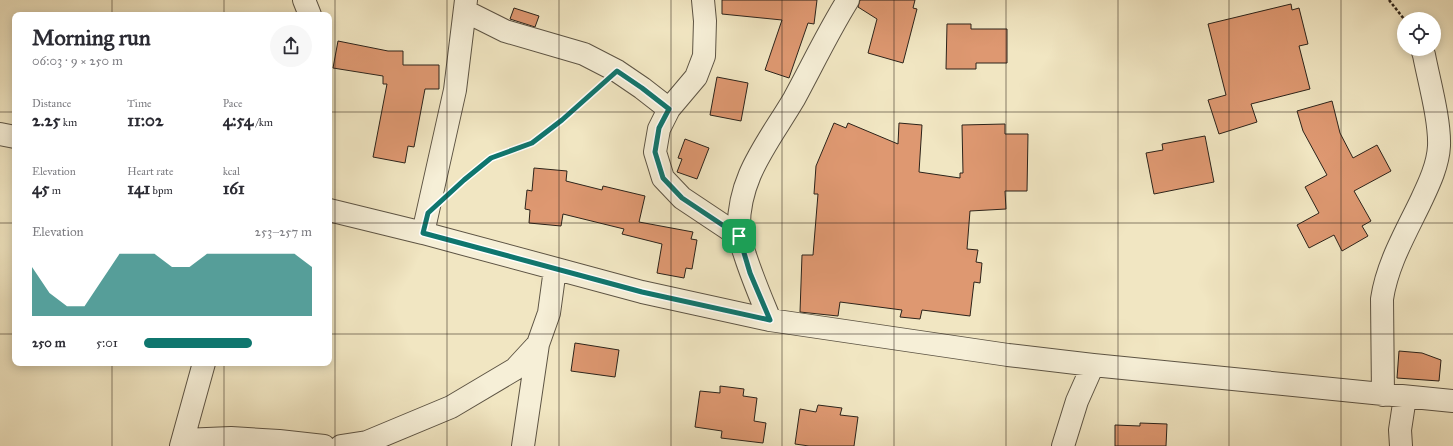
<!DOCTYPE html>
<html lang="en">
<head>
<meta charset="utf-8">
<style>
  :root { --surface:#fff; --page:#f7f7f7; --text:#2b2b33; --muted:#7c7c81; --accent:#0f766e }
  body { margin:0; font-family:"IM FELL Great Primer",serif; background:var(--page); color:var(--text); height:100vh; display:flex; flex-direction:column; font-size:15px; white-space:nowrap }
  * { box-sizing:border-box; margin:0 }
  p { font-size:13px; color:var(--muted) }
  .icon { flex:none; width:22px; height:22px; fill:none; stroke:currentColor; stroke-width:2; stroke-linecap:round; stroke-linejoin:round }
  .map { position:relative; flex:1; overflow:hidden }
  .drawer { position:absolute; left:12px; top:12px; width:320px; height:354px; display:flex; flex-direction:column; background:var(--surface); border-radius:8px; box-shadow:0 2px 10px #0003 }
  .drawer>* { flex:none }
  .tools { position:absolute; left:1397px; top:12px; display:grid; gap:8px }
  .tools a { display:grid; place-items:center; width:44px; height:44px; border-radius:50%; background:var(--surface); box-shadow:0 2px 10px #0003; font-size:20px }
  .pin { position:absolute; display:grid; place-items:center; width:34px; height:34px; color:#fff; margin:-17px; border-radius:8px; box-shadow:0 2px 6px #0006 }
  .round { display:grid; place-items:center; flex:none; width:42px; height:42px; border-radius:21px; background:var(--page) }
  .overview { display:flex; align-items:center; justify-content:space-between; height:68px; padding:0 20px }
  h1 { font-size:22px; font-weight:700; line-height:30px }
  .stats { display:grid; grid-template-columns:repeat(3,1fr); gap:6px; height:68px; padding:4px 20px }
  .stats div { display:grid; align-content:center }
  .stats b { font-size:17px; font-weight:700 }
  .stats small { font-size:11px; font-weight:400 }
  .stats p { font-size:11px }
  .chart { height:112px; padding:8px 20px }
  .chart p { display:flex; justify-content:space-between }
  .chart svg { width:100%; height:72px; margin-top:4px; fill:var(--accent); opacity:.7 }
  ul { padding:0 20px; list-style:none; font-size:13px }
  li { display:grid; grid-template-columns:64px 48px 1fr; align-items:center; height:30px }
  li i { height:10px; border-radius:5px; background:var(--accent) }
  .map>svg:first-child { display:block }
  .building { fill:#de9871; stroke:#2c231a }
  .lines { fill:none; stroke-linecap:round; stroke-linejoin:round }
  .minor-casing { stroke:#5d5444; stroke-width:24 }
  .path { stroke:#2c231a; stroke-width:2.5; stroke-dasharray:3 2; stroke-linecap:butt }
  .minor { stroke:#f6efd7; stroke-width:22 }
  .route-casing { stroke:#fff; stroke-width:8 }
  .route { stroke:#0f766e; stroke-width:5 }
  .grid { fill:none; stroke:#2c231a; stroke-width:1; stroke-opacity:0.55 }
</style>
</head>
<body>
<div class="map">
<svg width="1453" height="446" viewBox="0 0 1453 446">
  <rect width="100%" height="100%" fill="#f1e6c2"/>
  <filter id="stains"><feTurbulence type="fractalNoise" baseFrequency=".005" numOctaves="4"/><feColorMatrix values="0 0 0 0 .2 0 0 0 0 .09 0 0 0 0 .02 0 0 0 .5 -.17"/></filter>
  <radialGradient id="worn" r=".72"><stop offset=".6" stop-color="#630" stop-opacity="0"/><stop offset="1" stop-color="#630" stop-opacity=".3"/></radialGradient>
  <path class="building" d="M722,0h95l-3,24 -6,-1 -19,55 -24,-8 17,-50 -60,-6z
    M860,0h55l-2,8 4,1 -14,54 -35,-10 9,-34 -19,-12z
    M1291,4l1,6 7,-2 9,36 -9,2 11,43 -59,15 6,18 -38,12 -11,-34 18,-5 -18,-71z
    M514,8l25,8 -4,11 -25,-8z
    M947,24h24v5h36v34h-31v6h-30z
    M338,41l50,10h15v14h36v24h-14l-11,58 -6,-1 -3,17 -32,-6 14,-73h-4v-8l-50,-8z
    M717,77l31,6 -7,38 -31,-6z
    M1332,101l8,32 13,25 24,-13 14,26 -37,20 17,30 -9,5 6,10 -26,15 -8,-16 -25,13 -12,-23 22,-12 -14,-26 22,-12 -24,-44 -6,-20z
    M834,123l12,5 2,-5 50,21 1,-21 23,2 -3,47 41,6v-5h3l-1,-48 43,-1v10h23l-1,57h-22l1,18 -36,2 -3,38 11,1 -2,12 6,1 -2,20 -6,-1 -4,34 -48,-6 -2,9 -20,-2 2,-7 -62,-8 -2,14 -38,-4 2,-57h11l5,-61h-4l2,-28z
    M1205,136l9,46 -60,12 -8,-41 17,-3 -1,-6z
    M685,139l24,9 -12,31 -20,-7 5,-13 -4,-1z
    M534,168l33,3 -1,10 36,9 1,-4 42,10 -6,26 54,10 -2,7 6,1 -5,29 -6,-1 -2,10 -27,-5 5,-29 -40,-10 2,-5 -61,-15 -2,12 -32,-3 1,-13 -5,-1 2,-19 5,1z
    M575,343l44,7 -4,27 -44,-6z
    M1399,351l23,2 19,7 -2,21 -42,-3z
    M720,386l24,3 -1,7 14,2 -3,23 12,2 -3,20 -42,-5 1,-7 -27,-4 5,-36 20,2z
    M818,405l24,3 -2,7 18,2 -4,29h-45l-14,-2 5,-35 16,3z
    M1140,423l27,1 -1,22h-51v-21l25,1z"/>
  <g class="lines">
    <defs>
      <path id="minor" d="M304,0l6,15
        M703,0l2,21 -1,35 -8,21 -27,32 -10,20 -4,23 8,26 19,20 57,38
        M465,11l40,20 79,23 33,17 25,17 27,21
        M0,134l15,3
        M329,210l94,23 219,59 128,28 238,35 85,10 360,36
        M423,233l32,-143 11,-90
        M770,320c-9,-22 -18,-43 -25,-65 -2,-7 -6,-14 -6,-21 -3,-55 29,-91 55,-135 18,-33 34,-67 54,-99
        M1383,395l-1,-96c5,-34 23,-65 38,-96 8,-17 18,-37 19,-57 1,-26 -10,-65 -15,-91l-2,-6
        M183,440l48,-2 48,3 45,5
        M181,446l23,-83
        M341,446l26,-4 84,-35 64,-38 23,-25
        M523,446l15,-102 11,-31 6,-44
        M1063,446l14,-45 16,-36
        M1401,446l-1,-16 5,-33"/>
    </defs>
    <use href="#minor" class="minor-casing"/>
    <path class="path" d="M1389,0l15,19
      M459,185l32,-27 41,-15 30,-24 37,-32"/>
    <use href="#minor" class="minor"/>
  </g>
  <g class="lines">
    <defs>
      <path id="route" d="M617,71l25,17 27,21 -10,19 -4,24 8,26 19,20 57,38 11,37 20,47 -128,-28 -219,-59 5,-20 36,-33 27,-22 41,-15 30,-23z"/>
    </defs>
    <use href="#route" class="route-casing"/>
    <use href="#route" class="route"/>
  </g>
  <path class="grid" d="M112,0v15M224,0v15M335,0v446M447,0v446M559,0v446M671,0v446M782,0v446M894,0v446M1006,0v446M1118,0v446M1229,0v446M1341,0v446M0,112h15M329,112h1124M0,223h15M329,223h1124M0,334h15M329,334h1124M112,363v83M224,363v83"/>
  <rect width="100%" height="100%" filter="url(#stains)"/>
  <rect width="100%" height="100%" fill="url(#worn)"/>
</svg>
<div class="tools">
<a><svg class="icon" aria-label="locate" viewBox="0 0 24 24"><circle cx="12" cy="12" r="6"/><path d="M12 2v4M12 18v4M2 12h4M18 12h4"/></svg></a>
</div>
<div class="pin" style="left:739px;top:236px;background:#1e9e55"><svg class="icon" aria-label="arrive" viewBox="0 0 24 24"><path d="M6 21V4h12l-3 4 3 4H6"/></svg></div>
<section class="drawer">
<div class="overview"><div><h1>Morning run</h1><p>06:03 · 9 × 250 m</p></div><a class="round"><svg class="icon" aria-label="share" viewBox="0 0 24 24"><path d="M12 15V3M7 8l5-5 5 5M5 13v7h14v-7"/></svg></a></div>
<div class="stats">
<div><p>Distance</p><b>2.25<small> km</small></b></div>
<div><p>Time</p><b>11:02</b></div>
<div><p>Pace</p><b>4:54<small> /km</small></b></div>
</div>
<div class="stats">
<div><p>Elevation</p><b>45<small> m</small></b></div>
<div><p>Heart rate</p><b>141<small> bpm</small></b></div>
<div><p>kcal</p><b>161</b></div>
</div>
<div class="chart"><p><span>Elevation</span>253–257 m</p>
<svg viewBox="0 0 160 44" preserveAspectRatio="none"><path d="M0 44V14L10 30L20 38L30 38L40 22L50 6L60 6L70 6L80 14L90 14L100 6L110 6L120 6L130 6L140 6L150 6L160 14V44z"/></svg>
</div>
<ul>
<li><b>250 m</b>5:01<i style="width:64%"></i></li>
</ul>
</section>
</div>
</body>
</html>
